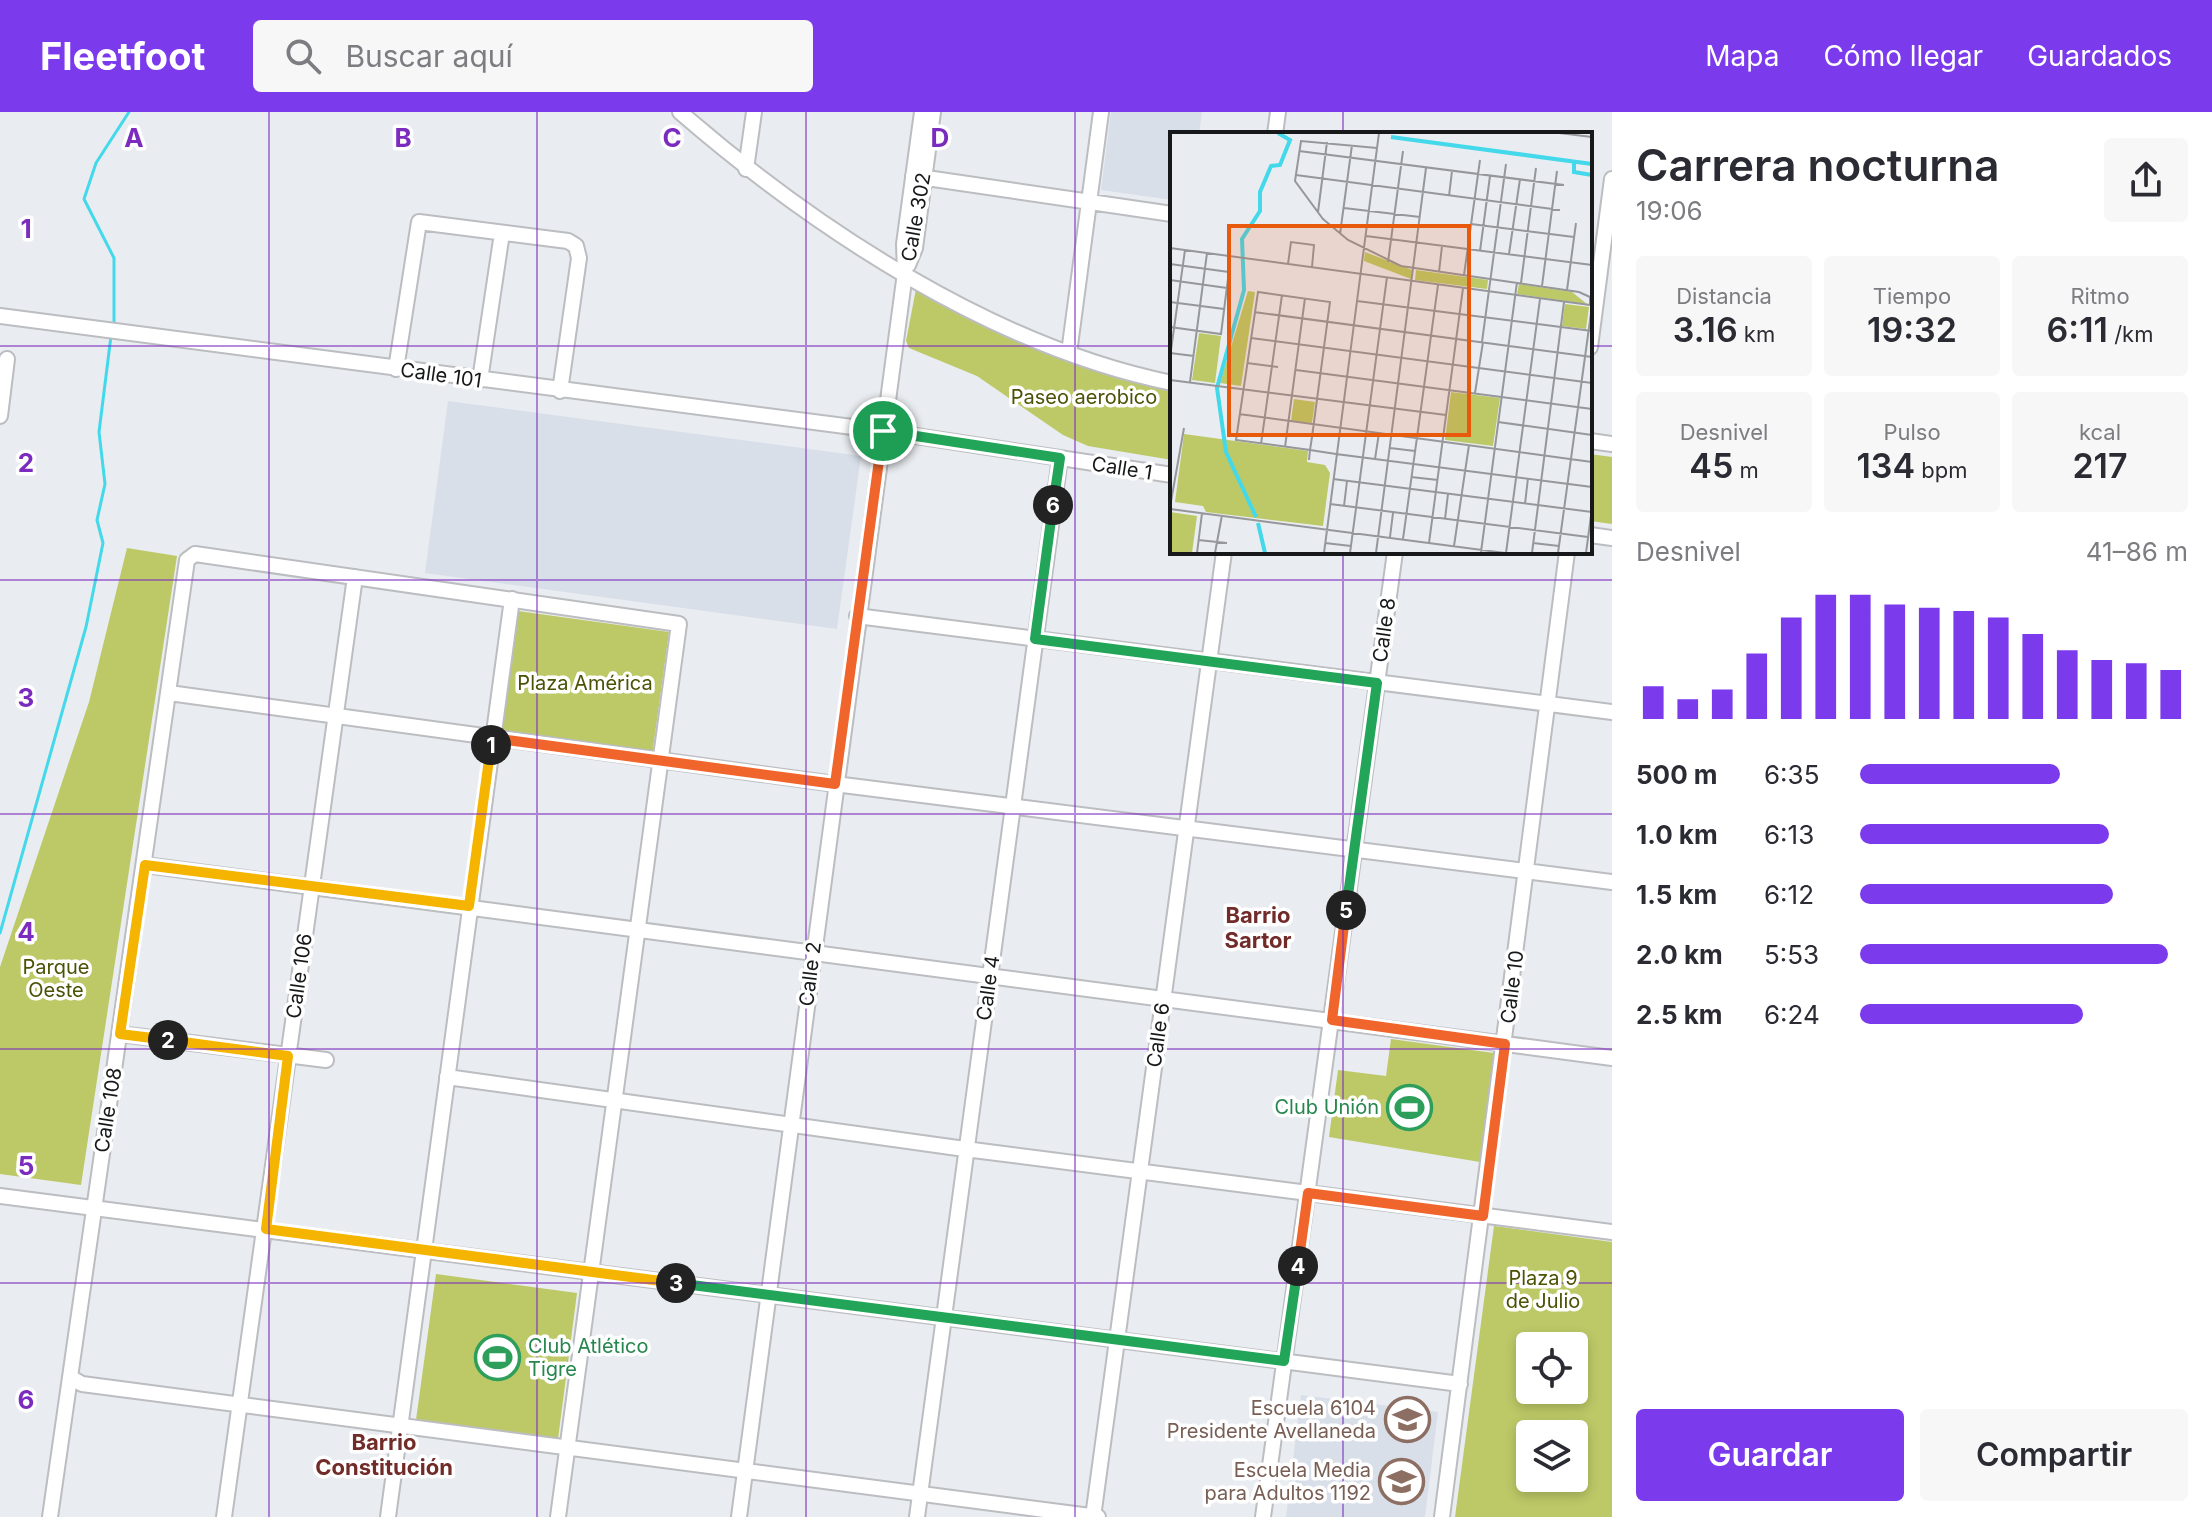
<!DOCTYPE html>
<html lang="es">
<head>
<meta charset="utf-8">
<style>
  :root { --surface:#fff; --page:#f7f7f7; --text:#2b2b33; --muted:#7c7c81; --accent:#7c3aed }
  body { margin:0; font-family:Inter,sans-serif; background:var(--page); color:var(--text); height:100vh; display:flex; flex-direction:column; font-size:30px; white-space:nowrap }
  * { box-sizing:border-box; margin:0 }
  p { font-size:26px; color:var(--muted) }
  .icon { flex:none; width:44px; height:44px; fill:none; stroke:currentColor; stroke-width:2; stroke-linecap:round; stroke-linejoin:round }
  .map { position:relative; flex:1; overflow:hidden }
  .panel { display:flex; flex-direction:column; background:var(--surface); width:600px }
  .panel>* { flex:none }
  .buttons { position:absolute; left:1516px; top:1220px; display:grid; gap:16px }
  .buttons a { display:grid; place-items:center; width:72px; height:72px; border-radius:8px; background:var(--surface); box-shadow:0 4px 12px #0003; font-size:40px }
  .pin { position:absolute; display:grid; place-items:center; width:68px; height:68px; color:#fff; margin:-34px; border:4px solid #fff; border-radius:50%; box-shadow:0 2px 8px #0007 }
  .km { position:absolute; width:40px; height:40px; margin:-20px; border-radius:50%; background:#222; color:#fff; font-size:22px; line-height:40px; text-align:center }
  .round { display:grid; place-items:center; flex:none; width:84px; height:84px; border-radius:8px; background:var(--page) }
  .overview { display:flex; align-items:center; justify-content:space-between; height:136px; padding:0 24px }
  h1 { font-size:44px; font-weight:600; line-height:60px }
  .stats { display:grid; grid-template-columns:repeat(3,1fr); gap:12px; height:136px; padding:8px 24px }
  .stats div { display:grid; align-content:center; border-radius:8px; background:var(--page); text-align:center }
  .stats b { font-size:34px; font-weight:600 }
  .stats small { font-size:22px; font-weight:400 }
  .stats p { font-size:22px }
  .chart { height:224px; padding:16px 24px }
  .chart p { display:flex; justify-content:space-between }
  .chart svg { width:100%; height:144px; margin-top:8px; stroke:var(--accent); stroke-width:6 }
  .button { display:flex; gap:16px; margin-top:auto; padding:16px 24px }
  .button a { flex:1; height:92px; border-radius:8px; background:var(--accent); color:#fff; font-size:32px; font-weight:600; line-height:92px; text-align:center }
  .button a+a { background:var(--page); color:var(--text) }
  ul { padding:0 24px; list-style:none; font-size:26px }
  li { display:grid; grid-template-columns:128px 96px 1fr; align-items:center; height:60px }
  li i { height:20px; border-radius:10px; background:var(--accent) }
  header { display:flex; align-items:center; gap:48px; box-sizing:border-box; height:112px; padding:0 40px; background:var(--accent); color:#fff }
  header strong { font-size:38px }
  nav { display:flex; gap:44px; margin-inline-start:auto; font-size:28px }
  .search { width:560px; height:72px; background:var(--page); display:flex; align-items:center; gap:20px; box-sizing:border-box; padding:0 28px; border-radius:8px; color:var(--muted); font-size:30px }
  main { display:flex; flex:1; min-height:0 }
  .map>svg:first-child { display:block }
  .built { fill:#d8dfe9 }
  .green { fill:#bdc967; fill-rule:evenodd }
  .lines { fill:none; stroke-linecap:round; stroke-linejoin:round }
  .stream { stroke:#43d9ea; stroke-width:3 }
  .minor-casing { stroke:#bbbdc1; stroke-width:18 }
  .minor { stroke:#fff; stroke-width:14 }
  .split-1-casing { stroke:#fff; stroke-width:16 }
  .split-2-casing { stroke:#fff; stroke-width:16 }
  .split-3-casing { stroke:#fff; stroke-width:16 }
  .split-4-casing { stroke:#fff; stroke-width:16 }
  .split-5-casing { stroke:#fff; stroke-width:16 }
  .split-6-casing { stroke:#fff; stroke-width:16 }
  .split-7-casing { stroke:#fff; stroke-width:16 }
  .split-1 { stroke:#f0652b; stroke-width:10 }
  .split-2 { stroke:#f5b400; stroke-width:10 }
  .split-3 { stroke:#f5b400; stroke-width:10 }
  .split-4 { stroke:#22a559; stroke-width:10 }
  .split-5 { stroke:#f0652b; stroke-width:10 }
  .split-6 { stroke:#22a559; stroke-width:10 }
  .split-7 { stroke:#22a559; stroke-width:10 }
  .grid { fill:none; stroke:#7b2cbf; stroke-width:2; stroke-opacity:0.55 }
  .labels { text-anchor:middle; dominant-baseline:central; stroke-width:7; stroke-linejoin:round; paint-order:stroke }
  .street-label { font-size:20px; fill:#171819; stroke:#fff }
  .park-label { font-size:20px; fill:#4c5205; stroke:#fff }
  .leisure-label { font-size:20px; fill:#27864d; stroke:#fff; text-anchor:end }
  .education-label { font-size:20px; fill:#785e54; stroke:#fff; text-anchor:end }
  .neighbourhood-label { font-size:22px; font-weight:bold; fill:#712b29; stroke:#fff }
  .inset-river { fill:none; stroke:#43d9ea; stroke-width:4 }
  .inset-road { fill:none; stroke:#95979a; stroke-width:2 }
  .view { fill:#e8590c; fill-opacity:0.15; stroke:#e8590c; stroke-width:4 }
  .inset-edge { fill:none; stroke:#171819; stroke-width:4 }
  .grid-label { font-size:26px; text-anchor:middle; font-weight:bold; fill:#7b2cbf; stroke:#fff; stroke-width:7; stroke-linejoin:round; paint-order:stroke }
</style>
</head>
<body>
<header>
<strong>Fleetfoot</strong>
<div class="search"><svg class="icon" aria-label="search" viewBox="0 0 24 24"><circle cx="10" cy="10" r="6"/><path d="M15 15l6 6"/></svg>Buscar aquí</div>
<nav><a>Mapa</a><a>Cómo llegar</a><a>Guardados</a></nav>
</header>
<main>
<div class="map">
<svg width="1612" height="1405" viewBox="0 0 1612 1405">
  <rect width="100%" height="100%" fill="#e9ecf0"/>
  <path class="built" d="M1111,0h91l-3,22h-27v66l-71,-10z
    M448,289l413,55 -24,173 -412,-56z
    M1301,1283l137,17 -13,105h-139z"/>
  <path class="green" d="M916,177l256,96v75l-84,-14 -25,-11 -86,-59 -68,-28 -3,-7z
    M1590,342l22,3v67l-22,-3z
    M127,436l50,8 -96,629 -81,-11v-207l89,-265z
    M518,499l151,21 -17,124 -151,-21z
    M1391,927l103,14 -14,109 -151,-25 9,-67 48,6z
    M1494,1114l118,16v275h-157zM1530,1234h44v44h-44zM1530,1322h44v44h-44z
    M436,1162l141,19 -19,146 -142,-19z"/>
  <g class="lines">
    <path class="stream" d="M114,213v-67l-30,-59 12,-36 33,-51
      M0,821l86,-306 17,-84 -6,-23 8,-36 -6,-52 12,-96"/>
    <defs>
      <path id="minor" d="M680,0c135,117 314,235 492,271
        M1275,22l3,-22
        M746,57l8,-57
        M913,64l259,38
        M908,153l7,-17 18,-136
        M0,204l883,115 289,44
        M1590,235l22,-168
        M1069,241l32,-241
        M396,257l23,-147 149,19 8,5 3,12 -19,133
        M480,268l22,-147
        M0,304l7,-57
        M1590,329l22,3
        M1590,423l22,3
        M857,504l755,96
        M169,581l666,91 777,98
        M145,753l1467,193
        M120,922l206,26
        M447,965l518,72 647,83
        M0,1084l1460,188
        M70,1265l12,7 1016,133
        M50,1405l137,-957 8,-6 484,70 -121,893
        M224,1405l131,-940
        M388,1405l124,-918
        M739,1405l166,-1244 -1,-29 18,-132
        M917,1405l143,-1059
        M1093,1405l131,-965
        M1263,1405l132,-965
        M1442,1405l125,-965"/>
    </defs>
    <use href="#minor" class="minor-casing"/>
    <use href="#minor" class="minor"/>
  </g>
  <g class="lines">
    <defs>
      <path id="split-1" d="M491,633l1,-7 343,46 48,-353"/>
      <path id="split-2" d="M168,928l-48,-6 25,-169 324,41 22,-161"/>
      <path id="split-3" d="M168,928l120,16 -22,173 410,54"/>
      <path id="split-4" d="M676,1171l608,78 14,-95"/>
      <path id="split-5" d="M1298,1154l10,-73 175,23 22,-172 -173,-24 14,-110"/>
      <path id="split-6" d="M1053,393l-18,134 342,44 -31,227"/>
      <path id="split-7" d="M883,319l177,27 -7,47"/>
    </defs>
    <use href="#split-1" class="split-1-casing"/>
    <use href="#split-2" class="split-2-casing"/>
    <use href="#split-3" class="split-3-casing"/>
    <use href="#split-4" class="split-4-casing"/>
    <use href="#split-5" class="split-5-casing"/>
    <use href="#split-6" class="split-6-casing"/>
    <use href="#split-7" class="split-7-casing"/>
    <use href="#split-1" class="split-1"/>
    <use href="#split-2" class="split-2"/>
    <use href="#split-3" class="split-3"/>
    <use href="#split-4" class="split-4"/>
    <use href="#split-5" class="split-5"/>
    <use href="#split-6" class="split-6"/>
    <use href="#split-7" class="split-7"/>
  </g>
  <path class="grid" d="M269,0v1405M537,0v1405M806,0v1405M1075,0v1405M1343,0v22M0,234h1172M1590,234h22M1343,440v965M0,468h1612M0,702h1612M0,937h1612M0,1171h1612"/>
  <defs>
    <symbol id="stadium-ring" viewBox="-11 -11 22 22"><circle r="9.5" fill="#fff" stroke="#2e9e5b" stroke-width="1.5"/><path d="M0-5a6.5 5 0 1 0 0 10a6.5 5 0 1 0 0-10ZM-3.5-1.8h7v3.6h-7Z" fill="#2e9e5b"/></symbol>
    <symbol id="school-ring" viewBox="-11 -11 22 22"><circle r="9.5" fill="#fff" stroke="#8d6e63" stroke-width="1.5"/><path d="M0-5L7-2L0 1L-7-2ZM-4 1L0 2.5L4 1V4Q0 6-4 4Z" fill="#8d6e63"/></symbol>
  </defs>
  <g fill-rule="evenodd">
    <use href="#stadium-ring" x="1384" y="970" width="51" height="51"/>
    <use href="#stadium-ring" x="472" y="1220" width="51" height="51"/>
    <use href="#school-ring" x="1382" y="1282" width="51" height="51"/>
    <use href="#school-ring" x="1376" y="1344" width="51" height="51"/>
  </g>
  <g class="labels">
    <g class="street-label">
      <text transform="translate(916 105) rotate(-80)">Calle 302</text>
      <text transform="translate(441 263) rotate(8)">Calle 101</text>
      <text transform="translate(1122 356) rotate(9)">Calle 1</text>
      <text transform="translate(1384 518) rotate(-82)">Calle 8</text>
      <text transform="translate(810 862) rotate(-83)">Calle 2</text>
      <text transform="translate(299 864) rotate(-82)">Calle 106</text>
      <text transform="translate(1512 875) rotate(-83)">Calle 10</text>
      <text transform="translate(988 876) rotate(-82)">Calle 4</text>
      <text transform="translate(1158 923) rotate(-82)">Calle 6</text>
      <text transform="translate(108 998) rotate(-81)">Calle 108</text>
    </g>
    <g class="park-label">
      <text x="1084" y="285">Paseo aerobico</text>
      <text x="585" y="571">Plaza América</text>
      <text x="56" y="855">Parque<tspan x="56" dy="23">Oeste</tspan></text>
      <text x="1543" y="1166">Plaza 9<tspan x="1543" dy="23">de Julio</tspan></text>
    </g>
    <g class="leisure-label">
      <text x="1379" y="995">Club Unión</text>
      <text x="528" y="1234" text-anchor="start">Club Atlético<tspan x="528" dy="23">Tigre</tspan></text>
    </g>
    <g class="education-label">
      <text x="1376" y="1296">Escuela 6104<tspan x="1376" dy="23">Presidente Avellaneda</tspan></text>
      <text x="1371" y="1358">Escuela Media<tspan x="1371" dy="23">para Adultos 1192</tspan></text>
    </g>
    <g class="neighbourhood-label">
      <text x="1258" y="803">Barrio<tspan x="1258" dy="25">Sartor</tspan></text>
      <text x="384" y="1330">Barrio<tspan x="384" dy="25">Constitución</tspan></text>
    </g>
  </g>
  <g transform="translate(1170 20)">
    <rect width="422" height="422" fill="#e9ecf0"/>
    <path d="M195,120l47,18 -1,9 -47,-18zM246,138l72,10 -1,9 -72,-9zM349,152l53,8 15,12 -70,-10zM78,159l7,1 -14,94 -21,-3zM395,172l24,3 -3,22 -24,-3zM29,201l22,3 -6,47 -23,-3zM281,260l49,6 -7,48 -48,-6zM124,267l21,3 -3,21 -21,-2zM14,302l124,17 -1,11 18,3 5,8 -7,53 -117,-14 -3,-6 -28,-4zM0,380l27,4 -5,37h-22z" fill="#bdc967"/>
    <path class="inset-river" d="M221,5l201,27M404,29v11l18,3M86,385l-30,-65 -9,-64 27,-98 -2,-51 18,-28v-19l11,-26 9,-1 10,-25 -12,-7M88,391l7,30"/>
    <path class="inset-road" d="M389,1l33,4M207,16l-76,-7 -6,40 28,38 25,21 53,26 178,26 11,5v8M129,19l265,34M126,43l264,35M279,64l3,-25M174,76l76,9M148,80l9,-70M301,92l103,13M170,102l12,-89M196,104l226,29M0,116l420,57M310,119l10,-75M339,122l11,-75M218,130l15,-111M0,132l59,8M118,132l3,-22 23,3 -2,22M269,140l3,-26M294,143l16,-115M0,148l57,8M351,151l15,-115M372,154l15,-115M397,158l9,-67M187,169l235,30M0,170l54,7M84,180l338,45M0,195l51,7 9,-71M81,206l341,45M312,210l24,-178M0,221l24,3M0,225l15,-107M77,231l31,4M126,238l296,39M0,248l276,35M20,250l17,-129M305,261l8,-51M69,282l353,48M328,290l94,13M91,312l21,-149M115,315l20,-149M220,316l25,3M205,327l4,-26M139,328l1,-10 2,-13 18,-135 -72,-10 -22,148 74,10 26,4 256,33M241,345l27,3M163,347l259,33M160,372l258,33M355,372l3,-26M174,374l3,-25M0,375l14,-79M0,377l335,44M275,387l3,-25M220,405l3,-24M233,407l35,-254M28,408l29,3M155,411l26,3M259,411l34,-255M363,411l26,3M284,414l15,-101M311,420l36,-270M27,421l5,-40M45,421l7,-38M154,421l55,-420M180,421l37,-276M206,421l50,-385M336,421l34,-254M362,421l32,-251M388,421l34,-247M416,421l6,-45"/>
    <path class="view" d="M59,94h240v209h-240z"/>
    <rect width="422" height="422" class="inset-edge"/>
  </g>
  <g class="grid-label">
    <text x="134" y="35">A</text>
    <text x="403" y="35">B</text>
    <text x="672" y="35">C</text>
    <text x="940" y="35">D</text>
    <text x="26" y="126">1</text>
    <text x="26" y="360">2</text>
    <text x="26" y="595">3</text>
    <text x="26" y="829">4</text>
    <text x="26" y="1063">5</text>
    <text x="26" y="1297">6</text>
  </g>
</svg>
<div class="buttons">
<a><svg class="icon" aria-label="locate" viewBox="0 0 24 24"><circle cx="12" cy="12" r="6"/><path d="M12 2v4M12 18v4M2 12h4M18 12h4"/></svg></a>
<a><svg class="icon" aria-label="layers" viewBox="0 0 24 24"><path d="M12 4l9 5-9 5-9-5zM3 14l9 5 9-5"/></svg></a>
</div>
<div class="pin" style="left:883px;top:319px;background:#1e9e55"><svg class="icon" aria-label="arrive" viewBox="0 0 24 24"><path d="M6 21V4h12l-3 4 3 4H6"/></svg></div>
<b class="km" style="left:491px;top:633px">1</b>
<b class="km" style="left:168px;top:928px">2</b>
<b class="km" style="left:676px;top:1171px">3</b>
<b class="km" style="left:1298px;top:1154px">4</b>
<b class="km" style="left:1346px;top:798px">5</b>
<b class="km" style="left:1053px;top:393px">6</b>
</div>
<section class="panel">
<div class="overview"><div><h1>Carrera nocturna</h1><p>19:06</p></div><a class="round"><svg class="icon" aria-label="share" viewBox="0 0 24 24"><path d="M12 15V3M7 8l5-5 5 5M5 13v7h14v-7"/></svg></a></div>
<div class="stats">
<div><p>Distancia</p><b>3.16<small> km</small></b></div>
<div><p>Tiempo</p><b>19:32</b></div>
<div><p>Ritmo</p><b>6:11<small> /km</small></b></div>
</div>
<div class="stats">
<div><p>Desnivel</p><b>45<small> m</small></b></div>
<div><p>Pulso</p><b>134<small> bpm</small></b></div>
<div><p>kcal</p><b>217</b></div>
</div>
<div class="chart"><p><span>Desnivel</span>41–86 m</p>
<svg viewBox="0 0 160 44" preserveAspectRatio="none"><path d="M5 44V34M15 44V38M25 44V35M35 44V24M45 44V13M55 44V6M65 44V6M75 44V9M85 44V10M95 44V11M105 44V13M115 44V18M125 44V23M135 44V26M145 44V27M155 44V29"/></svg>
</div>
<ul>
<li><b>500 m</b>6:35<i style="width:61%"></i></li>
<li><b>1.0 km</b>6:13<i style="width:76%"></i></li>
<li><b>1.5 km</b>6:12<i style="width:77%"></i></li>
<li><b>2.0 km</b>5:53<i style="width:94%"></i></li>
<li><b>2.5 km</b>6:24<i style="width:68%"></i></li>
</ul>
<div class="button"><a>Guardar</a><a>Compartir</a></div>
</section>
</main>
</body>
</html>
